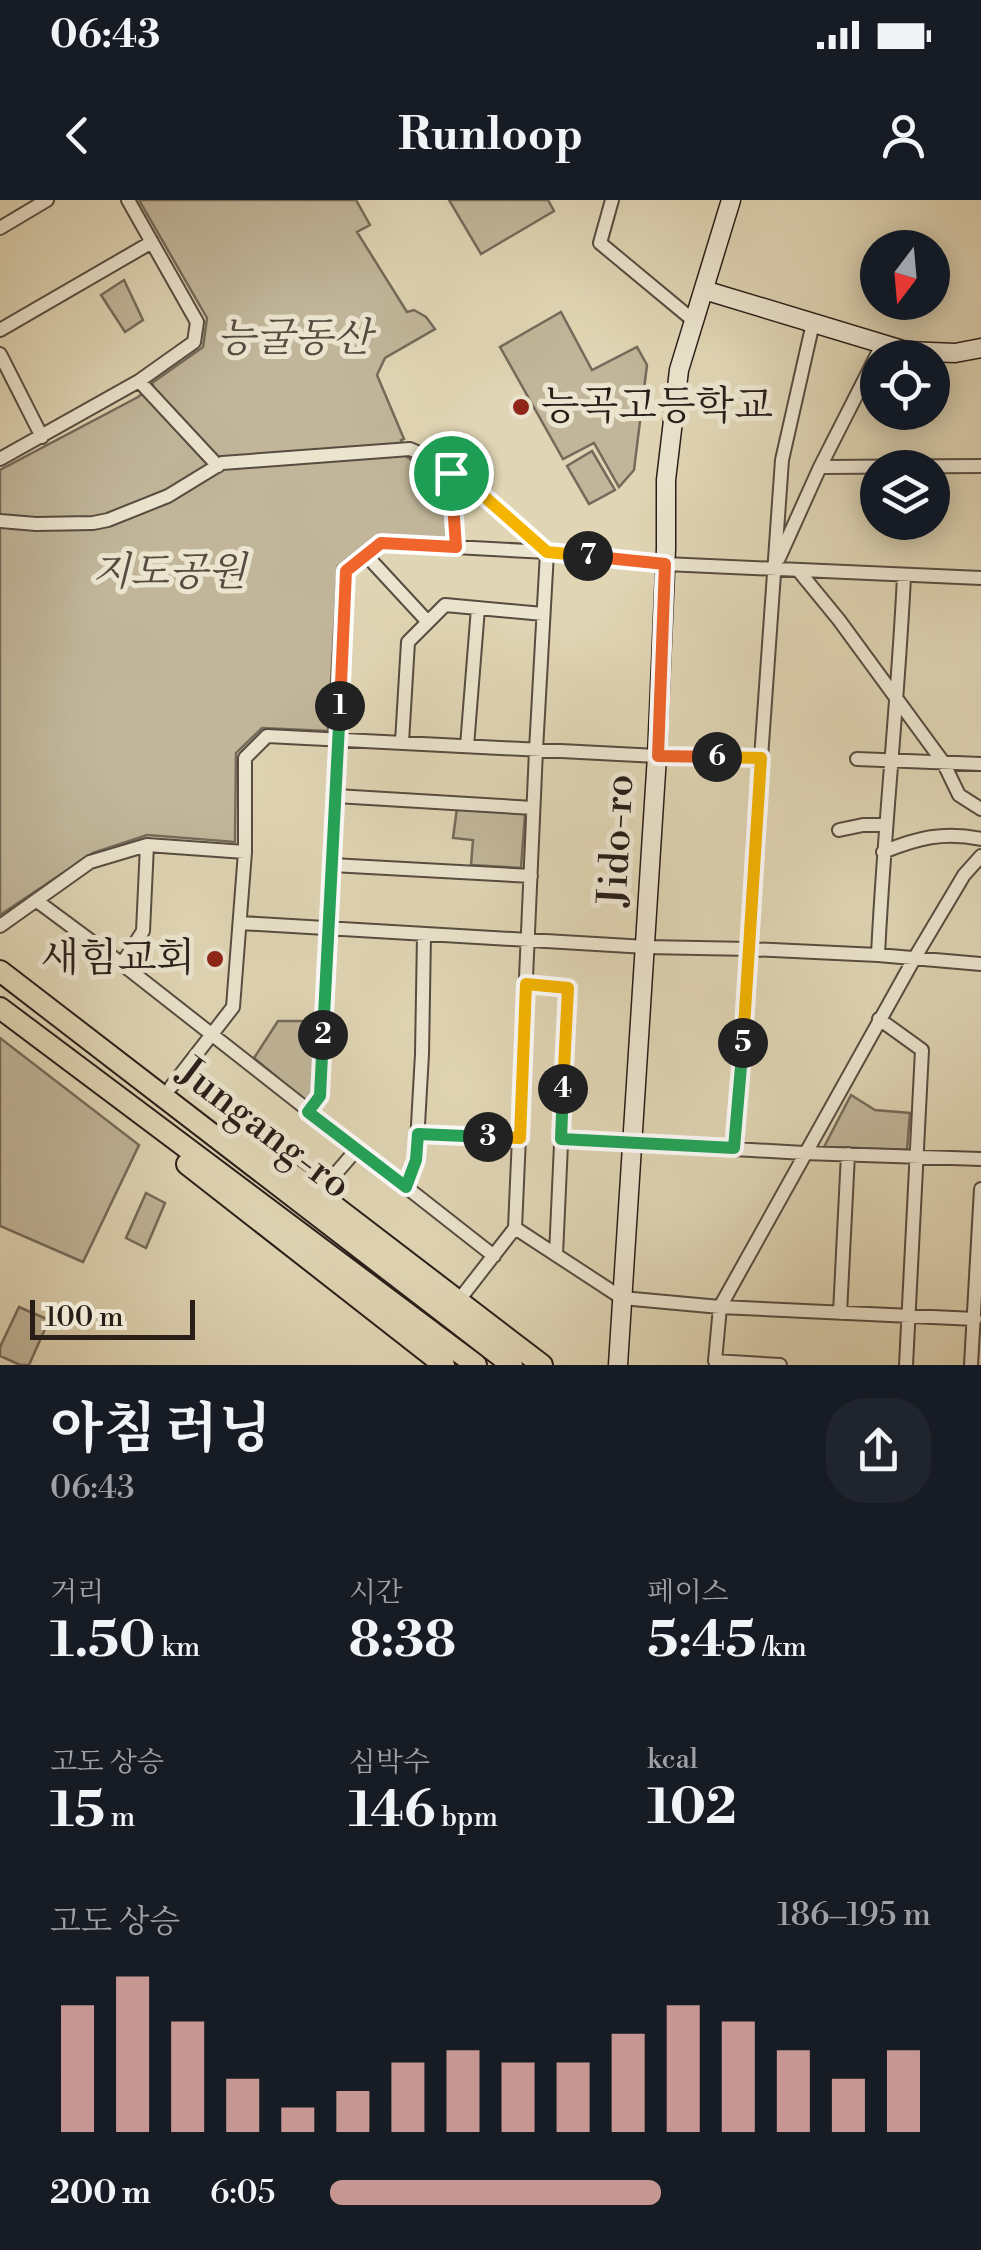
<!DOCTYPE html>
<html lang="ko">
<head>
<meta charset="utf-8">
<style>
  :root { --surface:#171b24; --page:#20242c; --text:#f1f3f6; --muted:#9ea1a6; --accent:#c59692 }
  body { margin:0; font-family:"Libre Bodoni","Noto Serif KR",serif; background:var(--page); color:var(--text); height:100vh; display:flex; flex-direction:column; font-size:38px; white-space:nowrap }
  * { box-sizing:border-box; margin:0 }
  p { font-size:32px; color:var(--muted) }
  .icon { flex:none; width:55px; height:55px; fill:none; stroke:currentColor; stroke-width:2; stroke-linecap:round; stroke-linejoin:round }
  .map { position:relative; height:1165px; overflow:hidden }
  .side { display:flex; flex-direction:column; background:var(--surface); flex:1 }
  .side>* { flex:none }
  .needle { width:65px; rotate:196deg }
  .buttons { position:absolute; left:860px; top:30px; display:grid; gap:20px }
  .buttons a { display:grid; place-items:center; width:90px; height:90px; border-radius:50%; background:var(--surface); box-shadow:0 5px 25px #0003; font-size:50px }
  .scale { position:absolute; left:30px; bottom:25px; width:165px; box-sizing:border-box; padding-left:10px; border:5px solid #2a1e19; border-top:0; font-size:28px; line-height:35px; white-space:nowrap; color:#2a1e19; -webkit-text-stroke:8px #ebe4ce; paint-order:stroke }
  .pin { position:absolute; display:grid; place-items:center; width:85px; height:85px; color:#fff; margin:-42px; border:5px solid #fff; border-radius:50%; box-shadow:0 2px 10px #0007 }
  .km { position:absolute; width:50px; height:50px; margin:-25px; border-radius:50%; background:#222; color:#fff; font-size:28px; line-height:50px; text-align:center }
  .round { display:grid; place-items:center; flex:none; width:105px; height:105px; border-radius:40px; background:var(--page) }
  .head { display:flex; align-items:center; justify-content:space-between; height:170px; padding:0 50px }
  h1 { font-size:55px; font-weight:700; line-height:75px }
  .metrics { display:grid; grid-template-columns:repeat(3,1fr); gap:15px; height:170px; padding:10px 50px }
  .metrics div { display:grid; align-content:center }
  .metrics b { font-size:50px; font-weight:700 }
  .metrics small { font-size:28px; font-weight:400 }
  .metrics p { font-size:28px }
  .chart { height:280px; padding:20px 50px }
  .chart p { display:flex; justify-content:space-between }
  .chart svg { width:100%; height:180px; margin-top:10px; stroke:var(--accent); stroke-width:6 }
  ul { padding:0 50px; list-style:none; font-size:32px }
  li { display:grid; grid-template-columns:160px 120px 1fr; align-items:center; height:75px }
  li i { height:25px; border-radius:12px; background:var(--accent) }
  .status { display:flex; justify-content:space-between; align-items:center; height:70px; padding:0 50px; background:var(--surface); direction:ltr }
  .status svg { height:28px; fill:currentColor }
  header { display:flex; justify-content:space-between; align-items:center; height:130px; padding:0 50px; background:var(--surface); font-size:45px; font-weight:700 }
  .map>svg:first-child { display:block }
  .green { fill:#c1b69a; stroke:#766a5a; stroke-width:2.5 }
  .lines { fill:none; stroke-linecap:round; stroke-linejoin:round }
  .street-casing { stroke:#584c40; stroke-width:16 }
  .secondary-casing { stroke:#2a1e19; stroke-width:21 }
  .primary-casing { stroke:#2a1e19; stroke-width:24 }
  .street { stroke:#ebe4ce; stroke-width:12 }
  .secondary { stroke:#ebe4ce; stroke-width:18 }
  .primary { stroke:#e0d5b4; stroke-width:20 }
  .split-1-casing { stroke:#fff; stroke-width:20 }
  .split-2-casing { stroke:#fff; stroke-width:20 }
  .split-3-casing { stroke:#fff; stroke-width:20 }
  .split-4-casing { stroke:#fff; stroke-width:20 }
  .split-5-casing { stroke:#fff; stroke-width:20 }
  .split-6-casing { stroke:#fff; stroke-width:20 }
  .split-7-casing { stroke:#fff; stroke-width:20 }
  .split-8-casing { stroke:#fff; stroke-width:20 }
  .split-1 { stroke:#f0652b; stroke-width:12 }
  .split-2 { stroke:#22a559; stroke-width:12 }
  .split-3 { stroke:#22a559; stroke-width:12 }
  .split-4 { stroke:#f5b400; stroke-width:12 }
  .split-5 { stroke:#22a559; stroke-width:12 }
  .split-6 { stroke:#f5b400; stroke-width:12 }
  .split-7 { stroke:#f0652b; stroke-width:12 }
  .split-8 { stroke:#f5b400; stroke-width:12 }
  .poi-dot { fill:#8f2418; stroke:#ebe4ce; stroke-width:4 }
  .labels { text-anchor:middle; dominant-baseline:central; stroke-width:10; stroke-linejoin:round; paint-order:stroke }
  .park-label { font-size:40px; font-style:italic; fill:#574c40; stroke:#ebe4ce }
  .poi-label { font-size:40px; fill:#2a1e19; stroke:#ebe4ce; text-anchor:start }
  .street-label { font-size:40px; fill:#2a1e19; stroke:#ebe4ce }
</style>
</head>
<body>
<div class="status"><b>06:43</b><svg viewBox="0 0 49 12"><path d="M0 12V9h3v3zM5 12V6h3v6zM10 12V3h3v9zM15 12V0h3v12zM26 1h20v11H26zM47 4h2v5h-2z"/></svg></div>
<header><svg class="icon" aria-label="back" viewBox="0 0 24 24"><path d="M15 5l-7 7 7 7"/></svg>Runloop<svg class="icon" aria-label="person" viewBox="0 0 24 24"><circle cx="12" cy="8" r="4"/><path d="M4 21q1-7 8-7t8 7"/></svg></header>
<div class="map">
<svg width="981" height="1165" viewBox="0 0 981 1165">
  <rect width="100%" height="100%" fill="#e0d5b4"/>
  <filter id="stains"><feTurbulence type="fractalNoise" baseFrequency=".002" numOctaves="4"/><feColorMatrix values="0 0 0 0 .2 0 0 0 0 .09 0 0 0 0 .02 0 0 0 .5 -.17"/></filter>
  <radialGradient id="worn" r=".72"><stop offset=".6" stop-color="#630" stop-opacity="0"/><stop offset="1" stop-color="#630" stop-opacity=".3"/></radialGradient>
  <path class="green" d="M139,0h217l14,25 -13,7 50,80 7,-2 12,7 9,12 -50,29 -8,17 27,64 -3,1 6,17 38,24 2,58 -68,-5 -41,32 -10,165 -66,-3 -26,25 -1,89 -88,-7 -54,18 -93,62v-445l138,-73 15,-12 -1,-2 51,-36 4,-29z
    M449,0h99l6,11 -73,43z
    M124,80l19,40 -18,12 -24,-37z
    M561,112l31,58 45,-23 10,18 -13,105 -15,17 -25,-44 -31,16 -63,-112z
    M592,251l23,39 -26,14 -22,-38z
    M457,608l68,6 -4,54 -50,-3 2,-25 -20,-2z
    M278,821h37l-2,74 -6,7 -53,-44z
    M0,838l139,107 -56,117 -83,-36z
    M851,895l24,15 35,3 -3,37 -83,-3z
    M146,993l19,10 -19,45 -20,-10z
    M19,1107l30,13 -20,45h-9l-20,-9v-9z"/>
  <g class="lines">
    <defs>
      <path id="street" d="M612,0l-12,43 94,78
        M0,28l47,-28
        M0,130l152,-88
        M0,154l42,83
        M139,181l79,85
        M0,259l139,-78 55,-39 3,-20 -69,-122
        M820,267l161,-1
        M451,273l35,25 61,54 -11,198 -21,478 -56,72
        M0,321l36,3 57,-1 15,-3 60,-24 54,-33 188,-14 21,9 20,15 5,74
        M366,355l61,66
        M779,358l41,-91 63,-124
        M798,370l41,50 104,142 16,33 22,14
        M402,542l6,-100 37,-37 98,9
        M467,546l11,-138
        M857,559l124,5
        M336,596l197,12
        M839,630l24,-5h22
        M883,652c34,-14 61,-21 98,-13
        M332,665l199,11
        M37,701l85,63 372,292
        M241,723l405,24 104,2 128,6 103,9
        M0,726l90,-64 57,-17 98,7
        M878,755c6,-126 20,-252 26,-379
        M122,764l21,-33 4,-86
        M526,784l42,5 -12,266
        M879,819l43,31 -16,315
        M171,887l62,-80 12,-155v-94l22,-22 390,20 104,2
        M309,912l11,-16 26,-525 35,-28 166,9 118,12 316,14
        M417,934l102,4
        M561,939l243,14 177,6
        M734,948l16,-199 11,-191 21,-298 31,-137
        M406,987l10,-27 6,-106 2,-119
        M318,994l39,-45
        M515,1028l107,70 98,9 255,12
        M840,1113l8,-159
        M780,1165l-65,-4 5,-54 194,-348 50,-84 17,-19
        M971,1165l10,-176"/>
      <path id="secondary" d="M704,90l202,61 49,2 26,-5
        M618,1165l39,-609 9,-207v-69l13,-110 52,-170"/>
      <path id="primary" d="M0,771l512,394
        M0,808l476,357
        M232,931l76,55 234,179
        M187,964l257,201"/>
    </defs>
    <use href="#street" class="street-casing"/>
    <use href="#secondary" class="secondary-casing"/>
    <use href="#primary" class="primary-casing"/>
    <use href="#street" class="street"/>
    <use href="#secondary" class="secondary"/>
    <use href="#primary" class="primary"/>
  </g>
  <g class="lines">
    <defs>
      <path id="split-1" d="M340,506l6,-135 35,-28 75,4 -5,-74"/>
      <path id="split-2" d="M323,835l17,-329"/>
      <path id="split-3" d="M323,835l-3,61 -12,16 98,75 10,-27 2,-26 70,3"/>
      <path id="split-4" d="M488,937l32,1 6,-154 42,4 -5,101"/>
      <path id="split-5" d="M563,889l-2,50 173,9 9,-105"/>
      <path id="split-6" d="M717,557l44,1 -18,285"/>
      <path id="split-7" d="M588,356l77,8 -7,192 59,1"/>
      <path id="split-8" d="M451,273l35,25 61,54 41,4"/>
    </defs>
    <use href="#split-1" class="split-1-casing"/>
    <use href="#split-2" class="split-2-casing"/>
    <use href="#split-3" class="split-3-casing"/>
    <use href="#split-4" class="split-4-casing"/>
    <use href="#split-5" class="split-5-casing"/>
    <use href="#split-6" class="split-6-casing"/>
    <use href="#split-7" class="split-7-casing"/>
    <use href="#split-8" class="split-8-casing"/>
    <use href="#split-1" class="split-1"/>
    <use href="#split-2" class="split-2"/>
    <use href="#split-3" class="split-3"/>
    <use href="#split-4" class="split-4"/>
    <use href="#split-5" class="split-5"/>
    <use href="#split-6" class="split-6"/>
    <use href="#split-7" class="split-7"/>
    <use href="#split-8" class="split-8"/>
  </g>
  <g class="poi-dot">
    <circle cx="521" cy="207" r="10"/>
    <circle cx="215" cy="759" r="10"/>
  </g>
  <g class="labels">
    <g class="park-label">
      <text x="294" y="139">능굴동산</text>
      <text x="169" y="373">지도공원</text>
    </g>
    <g class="poi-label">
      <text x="541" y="207">능곡고등학교</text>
      <text x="195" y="759" text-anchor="end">새힘교회</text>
    </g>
    <g class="street-label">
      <text transform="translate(617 640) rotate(-87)">Jido-ro</text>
      <text transform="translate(264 929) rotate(37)">Jungang-ro</text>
    </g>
  </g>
  <rect width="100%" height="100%" filter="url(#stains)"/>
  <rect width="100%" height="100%" fill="url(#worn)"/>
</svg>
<div class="buttons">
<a><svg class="needle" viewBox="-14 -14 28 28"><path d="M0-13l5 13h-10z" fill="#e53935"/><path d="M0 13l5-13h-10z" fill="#9ea1a6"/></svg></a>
<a><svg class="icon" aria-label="locate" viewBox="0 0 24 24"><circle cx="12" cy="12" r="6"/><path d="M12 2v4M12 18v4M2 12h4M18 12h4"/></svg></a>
<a><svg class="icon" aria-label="layers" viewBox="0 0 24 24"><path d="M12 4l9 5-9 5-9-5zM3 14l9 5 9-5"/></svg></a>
</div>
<div class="scale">100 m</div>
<div class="pin" style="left:451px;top:273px;background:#1e9e55"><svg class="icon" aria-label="arrive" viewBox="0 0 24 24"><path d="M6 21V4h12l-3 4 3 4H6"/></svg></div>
<b class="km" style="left:340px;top:506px">1</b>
<b class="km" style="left:323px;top:835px">2</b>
<b class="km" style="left:488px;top:937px">3</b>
<b class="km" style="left:563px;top:889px">4</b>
<b class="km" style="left:743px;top:843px">5</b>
<b class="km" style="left:717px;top:557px">6</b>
<b class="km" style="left:588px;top:356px">7</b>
</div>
<section class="side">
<div class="head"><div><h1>아침 러닝</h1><p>06:43</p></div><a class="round"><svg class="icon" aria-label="share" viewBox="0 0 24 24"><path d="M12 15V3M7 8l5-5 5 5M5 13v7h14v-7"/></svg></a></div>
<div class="metrics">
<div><p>거리</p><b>1.50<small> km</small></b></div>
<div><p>시간</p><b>8:38</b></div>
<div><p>페이스</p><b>5:45<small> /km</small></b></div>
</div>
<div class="metrics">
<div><p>고도 상승</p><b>15<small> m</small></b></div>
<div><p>심박수</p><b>146<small> bpm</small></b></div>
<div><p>kcal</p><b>102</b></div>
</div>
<div class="chart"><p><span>고도 상승</span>186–195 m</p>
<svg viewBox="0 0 160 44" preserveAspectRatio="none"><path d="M5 44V13M15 44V6M25 44V17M35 44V31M45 44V38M55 44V34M65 44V27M75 44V24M85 44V27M95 44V27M105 44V20M115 44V13M125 44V17M135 44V24M145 44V31M155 44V24"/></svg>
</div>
<ul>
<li><b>200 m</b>6:05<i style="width:55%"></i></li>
</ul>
</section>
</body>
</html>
